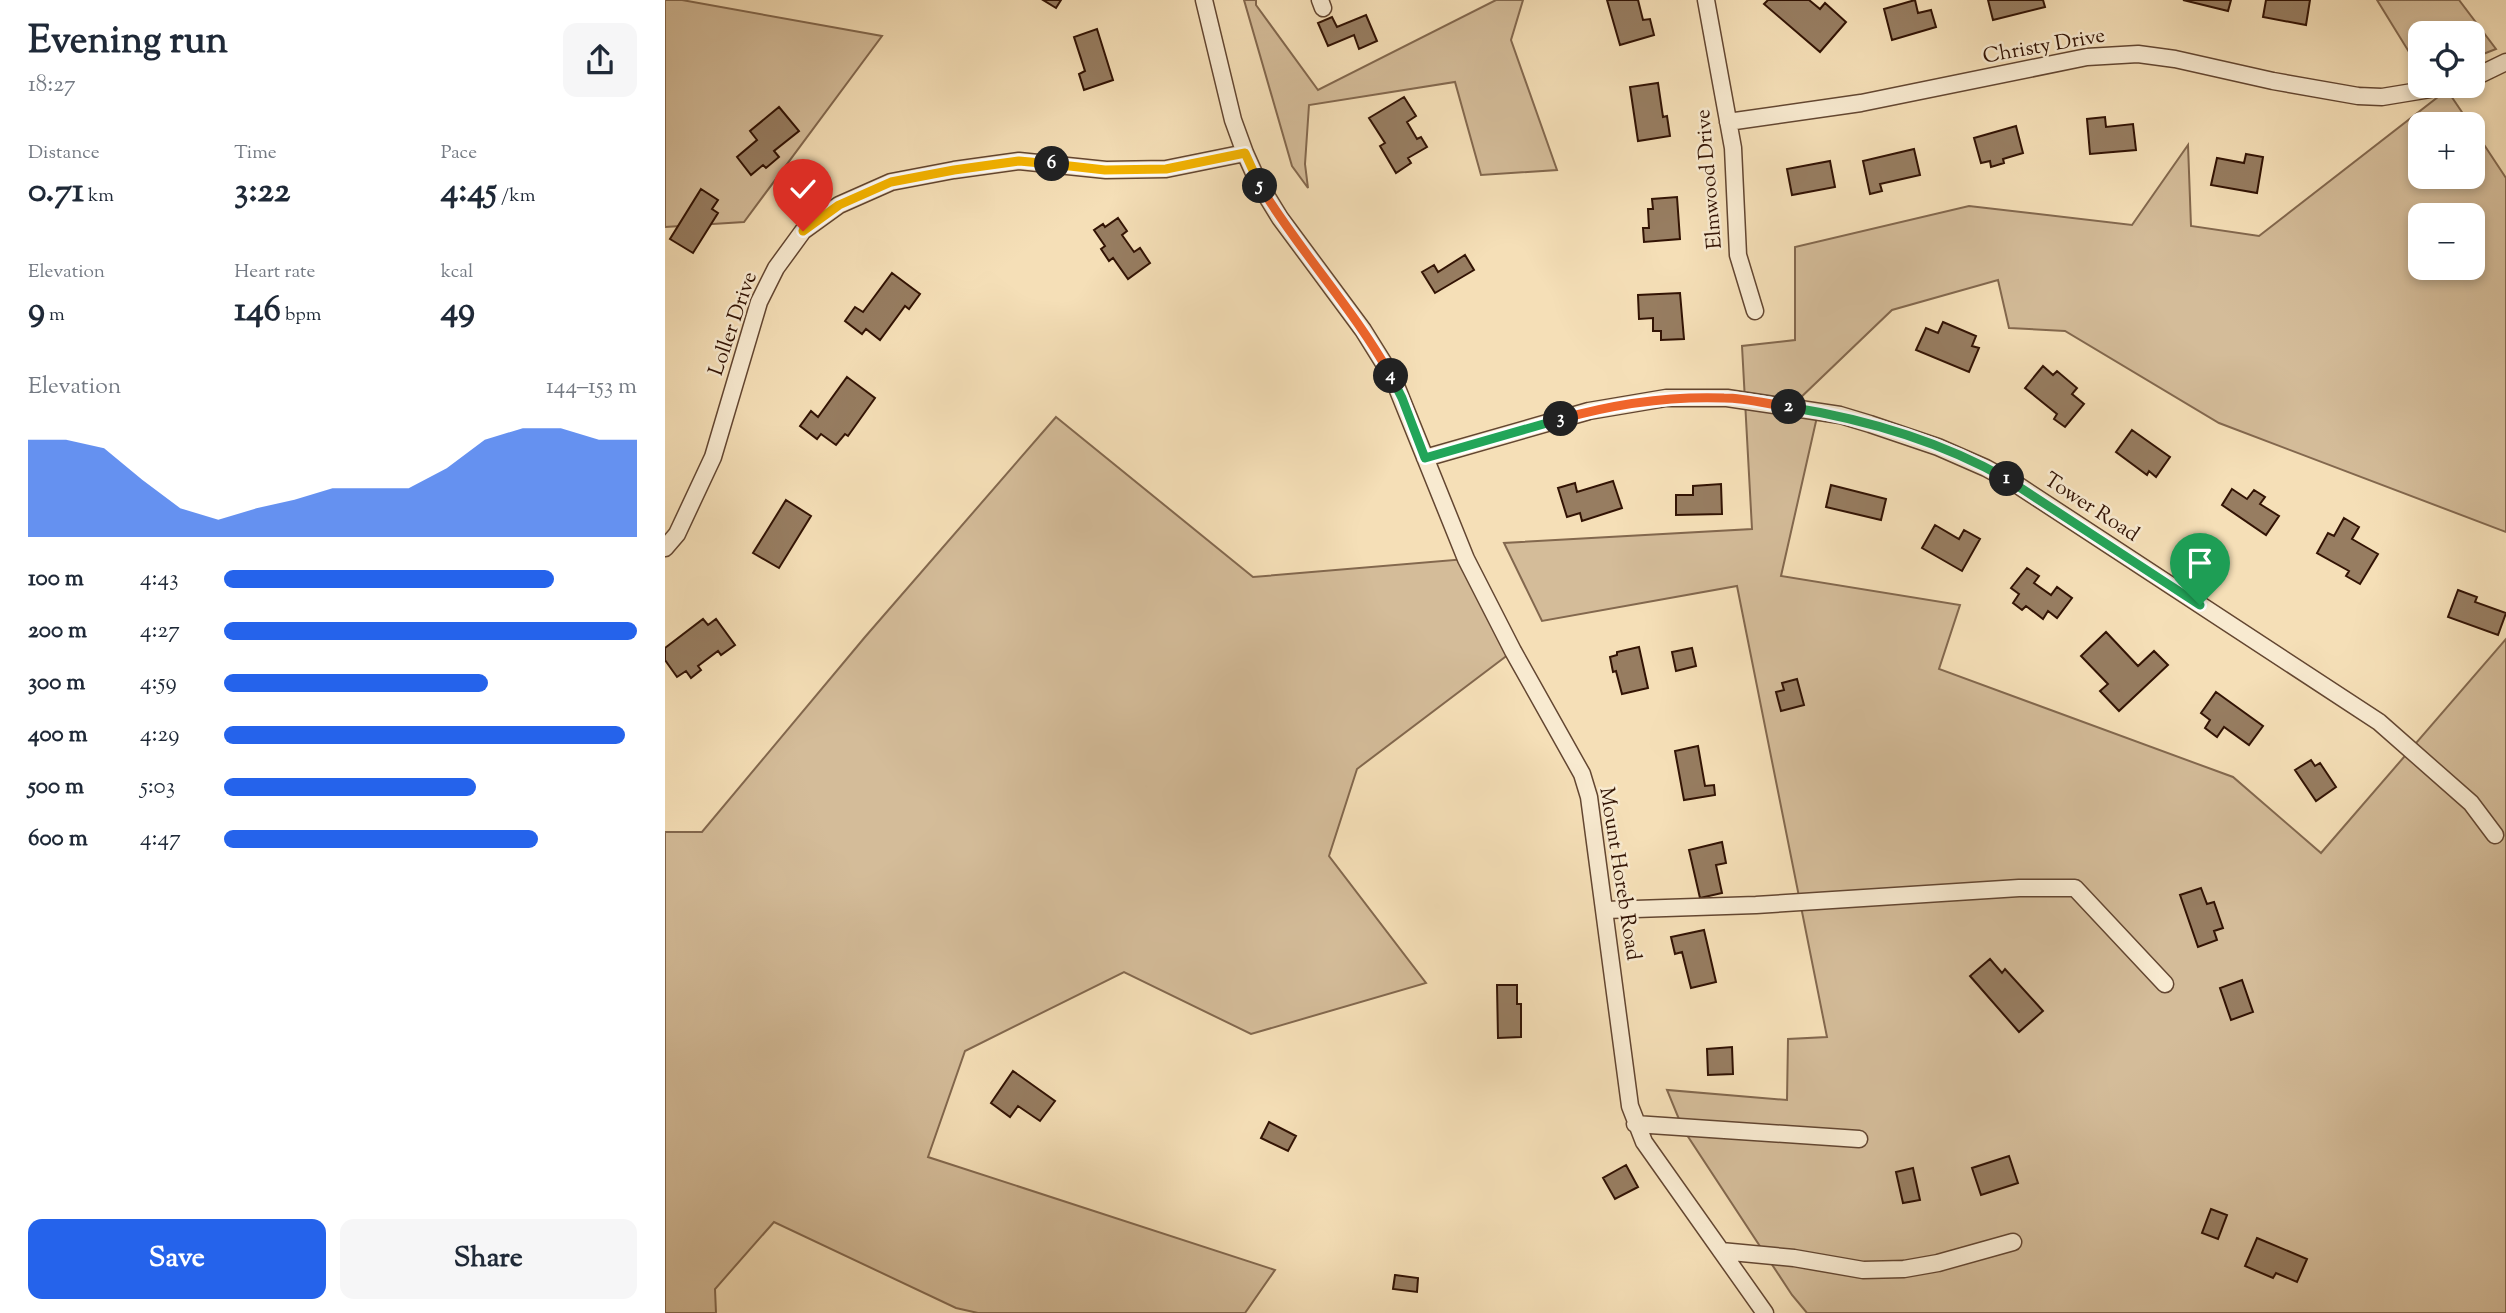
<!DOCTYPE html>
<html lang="en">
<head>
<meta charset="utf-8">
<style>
  :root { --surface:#fff; --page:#f6f6f7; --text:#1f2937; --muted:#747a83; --accent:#2563eb }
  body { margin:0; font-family:"Sorts Mill Goudy",serif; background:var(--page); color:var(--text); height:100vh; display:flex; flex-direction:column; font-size:26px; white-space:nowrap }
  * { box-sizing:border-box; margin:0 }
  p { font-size:23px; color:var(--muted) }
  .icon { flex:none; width:38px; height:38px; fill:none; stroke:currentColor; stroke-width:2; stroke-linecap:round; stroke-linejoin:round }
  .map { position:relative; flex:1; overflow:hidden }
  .panel { display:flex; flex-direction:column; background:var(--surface); width:665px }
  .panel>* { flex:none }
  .controls { position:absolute; left:1743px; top:21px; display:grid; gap:14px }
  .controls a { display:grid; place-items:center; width:77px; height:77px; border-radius:14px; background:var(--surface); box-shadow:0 4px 10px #0003; font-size:35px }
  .pin { position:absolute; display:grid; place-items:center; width:60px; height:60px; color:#fff; margin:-72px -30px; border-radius:50% 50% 50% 0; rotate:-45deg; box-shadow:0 0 7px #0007 }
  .pin .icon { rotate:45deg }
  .km { position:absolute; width:35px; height:35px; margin:-18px; border-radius:50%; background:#222; color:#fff; font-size:19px; line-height:35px; text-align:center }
  .round { display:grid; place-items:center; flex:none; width:74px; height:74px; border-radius:14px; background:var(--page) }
  .head { display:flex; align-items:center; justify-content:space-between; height:119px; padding:0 28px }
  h1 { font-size:38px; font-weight:700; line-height:52px }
  .stats { display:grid; grid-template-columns:repeat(3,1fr); gap:10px; height:119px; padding:7px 28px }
  .stats div { display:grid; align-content:center }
  .stats b { font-size:35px; font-weight:700 }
  .stats small { font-size:19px; font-weight:400 }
  .stats p { font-size:19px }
  .chart { height:196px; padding:14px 28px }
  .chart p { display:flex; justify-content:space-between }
  .chart svg { width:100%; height:126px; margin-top:7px; fill:var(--accent); opacity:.7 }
  .primary-button { display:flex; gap:14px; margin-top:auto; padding:14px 28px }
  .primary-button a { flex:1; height:80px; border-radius:14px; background:var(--accent); color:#fff; font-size:28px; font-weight:700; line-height:80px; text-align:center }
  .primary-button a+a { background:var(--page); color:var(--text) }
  ul { padding:0 28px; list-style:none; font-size:23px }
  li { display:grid; grid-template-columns:112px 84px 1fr; align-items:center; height:52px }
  li i { height:18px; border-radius:9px; background:var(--accent) }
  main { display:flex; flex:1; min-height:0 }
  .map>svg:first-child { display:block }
  .green { fill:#d4bc99; stroke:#83684e; stroke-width:2; fill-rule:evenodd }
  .building { fill:#977d61; stroke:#321304; stroke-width:2 }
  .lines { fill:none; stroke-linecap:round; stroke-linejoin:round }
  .minor-casing { stroke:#634631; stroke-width:19 }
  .minor { stroke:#f8ead0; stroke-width:16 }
  .split-1-casing { stroke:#fff; stroke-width:14 }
  .split-2-casing { stroke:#fff; stroke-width:14 }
  .split-3-casing { stroke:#fff; stroke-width:14 }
  .split-4-casing { stroke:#fff; stroke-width:14 }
  .split-5-casing { stroke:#fff; stroke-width:14 }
  .split-6-casing { stroke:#fff; stroke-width:14 }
  .split-7-casing { stroke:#fff; stroke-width:14 }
  .split-1 { stroke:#22a559; stroke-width:9 }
  .split-2 { stroke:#22a559; stroke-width:9 }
  .split-3 { stroke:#f0652b; stroke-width:9 }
  .split-4 { stroke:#22a559; stroke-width:9 }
  .split-5 { stroke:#f0652b; stroke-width:9 }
  .split-6 { stroke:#f5b400; stroke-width:9 }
  .split-7 { stroke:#f5b400; stroke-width:9 }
  .labels { text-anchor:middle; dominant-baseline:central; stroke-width:5; stroke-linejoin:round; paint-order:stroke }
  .street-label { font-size:21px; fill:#321304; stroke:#f8ead0 }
</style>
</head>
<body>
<main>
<section class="panel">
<div class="head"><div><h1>Evening run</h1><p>18:27</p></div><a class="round"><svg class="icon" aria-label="share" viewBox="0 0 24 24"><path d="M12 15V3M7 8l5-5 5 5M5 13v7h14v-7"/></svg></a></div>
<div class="stats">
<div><p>Distance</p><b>0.71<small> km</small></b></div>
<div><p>Time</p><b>3:22</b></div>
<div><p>Pace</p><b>4:45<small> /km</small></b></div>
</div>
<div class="stats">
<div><p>Elevation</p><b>9<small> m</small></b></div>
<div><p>Heart rate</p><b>146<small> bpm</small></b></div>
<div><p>kcal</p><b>49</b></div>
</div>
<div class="chart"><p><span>Elevation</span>144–153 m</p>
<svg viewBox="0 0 160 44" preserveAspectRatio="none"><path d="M0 44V10L10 10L20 13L30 24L40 34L50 38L60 34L70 31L80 27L90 27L100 27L110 20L120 10L130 6L140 6L150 10L160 10V44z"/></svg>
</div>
<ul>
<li><b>100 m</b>4:43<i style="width:80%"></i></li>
<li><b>200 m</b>4:27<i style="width:100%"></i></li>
<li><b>300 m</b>4:59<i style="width:64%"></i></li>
<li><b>400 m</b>4:29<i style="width:97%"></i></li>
<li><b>500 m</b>5:03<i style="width:61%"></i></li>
<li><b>600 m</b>4:47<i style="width:76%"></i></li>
</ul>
<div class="primary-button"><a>Save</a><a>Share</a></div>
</section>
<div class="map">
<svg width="1841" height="1313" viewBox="0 0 1841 1313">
  <rect width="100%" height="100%" fill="#f5dfb7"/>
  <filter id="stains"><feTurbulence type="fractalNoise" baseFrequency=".00286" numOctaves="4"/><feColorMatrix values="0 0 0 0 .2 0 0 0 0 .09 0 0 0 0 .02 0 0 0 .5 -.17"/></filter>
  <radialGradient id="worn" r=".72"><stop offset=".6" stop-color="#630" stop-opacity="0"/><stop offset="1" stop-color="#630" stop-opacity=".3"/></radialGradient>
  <path class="green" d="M0,0h17l200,36 -138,186 -79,5z
    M579,0h12v5l62,85 178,-90h27l-12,40 46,130 -76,5 -26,-93 -146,23 -4,59 3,24 -16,-22z
    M1712,0h82l37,49 -23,9v-25h-53v22l-11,-3z
    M1782,90l23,34h-50v53h53v-49l33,50v354l-287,-109 -154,-92 -56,-3 -11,-48 -106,30 -97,93 24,5 -38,168 179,29 -21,64 294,108 88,76 185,-214v674h-699l-15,-18 -109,-166 -16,-39 120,10 1,-61 39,-2 -90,-451 -195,35 -38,-78 248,-14 -10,-183 53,-6v-93l174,-41 163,19 56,-80 3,81 68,10zM1755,215h53v53h-53z
    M391,417l197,160 213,-18 47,92 -156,118 -28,87 97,127 -175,51 -127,-62 -159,79 -37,106 347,113 -30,43h-267l-22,-5 -182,-86 -59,67 1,24h-51v-481h37l163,-195z"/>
  <path class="building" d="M378,0h18l-5,8z
    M942,0h31l5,20 7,-1 4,16 -34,10z
    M1103,0h41l11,9 5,-6 21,19 -26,30 -56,-48z
    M1250,0l3,13 13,-3 5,17 -44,13 -8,-31z
    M1323,0h55l2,7 -52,13z
    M1518,0h48l-3,11z
    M1601,0h44l-4,25 -43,-8z
    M701,15l11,26 -18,8 -5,-14 -26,11 -10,-23 14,-6 5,10z
    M432,29l16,51 -29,10 -5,-16 6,-3 -11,-34z
    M993,83l5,34 4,-1 3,20 -32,5 -8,-54z
    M739,97l12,19 -9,6 10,17 4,-2 6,10 -19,11 3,5 -15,10 -16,-27 5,-3 -16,-25z
    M114,107l20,24 -25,20 5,6 -13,11 -3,-3 -12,10 -14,-18 20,-17 -7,-9z
    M1440,117l1,10 27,-3 3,26 -46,4 -3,-35z
    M1351,126l7,27 -20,6 1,4 -13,4 -1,-6 -9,2 -7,-25z
    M1249,149l6,26 -40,9 2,7 -12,3 -7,-33z
    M1581,154l17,3 -6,36 -46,-8 6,-27 27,5z
    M1165,161l5,26 -43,8 -5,-26z
    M36,189l17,11 -6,9 6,4 -25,40 -23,-14z
    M1012,197l3,42 -36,3 -1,-14h6l-1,-19h5l-1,-10z
    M453,218l9,13 -5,4 12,17 6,-4 10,15 -22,16 -15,-21 -4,3 -8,-12 4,-3 -11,-16 9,-6 2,3z
    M800,255l9,15 -39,23 -13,-21 12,-7 4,7z
    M227,273l28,21 -11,15 -4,-3 -25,34 -14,-11 -4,5 -17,-13 10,-14 8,5z
    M1015,293l4,46 -23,1v-9h-8v-13l-14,1 -1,-24z
    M1278,322l33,14 -4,10 7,2 -10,24 -53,-22 10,-22 12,5z
    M1378,366l10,9 4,-4 20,17 -5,6 12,10 -19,23 -11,-8 3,-5 -32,-26z
    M182,377l28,21 -27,38 -3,-2 -9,11 -15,-11 -4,5 -17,-13 11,-15 7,6z
    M1467,430l38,27 -14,20 -7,-6 -2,4 -31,-23z
    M948,481l9,27 -40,13 -2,-8 -13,4 -9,-29 17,-5 2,9z
    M1056,484l1,30 -46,1v-20h17v-9z
    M1166,485l55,14 -5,21 -55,-13z
    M1567,489l15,10 7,-9 11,7 -5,7 19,12 -13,19 -44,-30z
    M121,500l25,16 -32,52 -26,-15z
    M1679,518l15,9 -7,12 26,15 -18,30 -14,-8 3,-5 -32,-18 11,-20 6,3z
    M1270,525l24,14 5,-9 16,9 -18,32 -40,-23z
    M1362,568l12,8 -5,7 17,12 6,-8 15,11 -15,20 -9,-7 -5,8 -17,-13 -4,4 -9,-7 6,-9 -8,-6z
    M1793,590l19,7 -2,5 31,11 -8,22 -50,-18z
    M38,619l5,6 8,-6 19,26 -14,10 -3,-4 -20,15 3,4 -10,8 -5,-7 -9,6 -12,-17v-12z
    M1441,632l32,34 16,-15 14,14 -49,46 -19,-20 8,-7 -27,-28z
    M974,647l9,41 -26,6 -6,-23 -3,1 -3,-15 7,-2v-3z
    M1027,648l4,18 -20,5 -4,-19z
    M1132,679l7,26 -23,6 -5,-19 8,-2 -2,-7z
    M1551,692l47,34 -14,19 -25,-18 -7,10 -12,-9 5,-8 -9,-7z
    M1033,746l7,40 9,-1 1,10 -31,5 -9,-49z
    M1646,760l4,6 5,-3 16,24 -20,14 -21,-31z
    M1057,842l4,21 -10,2 6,28 -22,5 -11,-48z
    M1536,888l6,16 7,-2 9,26 -9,3 3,9 -19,7 -18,-52z
    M1039,930l12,52 -25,6 -9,-36 -7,2 -4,-17z
    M1325,959l12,14 3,-4 38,42 -24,21 -49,-56z
    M1577,980l11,32 -22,8 -11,-32z
    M832,985h20v19h4v33l-23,1z
    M1067,1047l1,27 -25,1 -1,-26z
    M348,1071l42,30 -15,20 -22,-15 -8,11 -19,-14z
    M604,1122l27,14 -8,15 -27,-13z
    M1344,1156l9,27 -37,12 -9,-27z
    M961,1165l12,22 -23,12 -12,-21z
    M1248,1168l7,32 -17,3 -7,-31z
    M1546,1209l16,6 -9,24 -16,-6z
    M1592,1238l50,21 -10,23 -21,-9 -3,5 -28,-12z
    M730,1275l23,3 -1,14 -24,-3z"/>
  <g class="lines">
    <defs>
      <path id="minor" d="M539,0l29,120 12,33 13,29 22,36 83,112 30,48 73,181 47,92 69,123 7,23 41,309 14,36 121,171
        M655,0l3,8
        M1041,0l27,148 5,107 17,56
        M1808,78l33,-16
        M1063,122l133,-19 226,-46 51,-3 37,5 98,22 85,15 24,1 67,-11
        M760,458l164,-47 77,-13h61l113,17 30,9 68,23 48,21 33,18 360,236 92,81 24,32
        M0,548l12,-14 36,-77 46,-155 17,-34 27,-37 36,-26 52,-23 63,-12 65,-9 87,9 60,-1 79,-16
        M940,910l151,-5 263,-17h56l90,96
        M970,1124l224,15
        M1056,1251l73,7 69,12 41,-1 34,-6 75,-21"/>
    </defs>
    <use href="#minor" class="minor-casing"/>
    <use href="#minor" class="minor"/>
  </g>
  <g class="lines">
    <defs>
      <path id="split-1" d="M1342,479l193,126"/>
      <path id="split-2" d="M1124,407c76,12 151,34 218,72"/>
      <path id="split-3" d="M896,419c53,-15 108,-23 163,-21 22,0 44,6 65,9"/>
      <path id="split-4" d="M726,376l11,22 23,60 136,-39"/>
      <path id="split-5" d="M595,186c40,66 93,122 131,190"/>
      <path id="split-6" d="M387,164l53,6 61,-1 79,-16 15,33"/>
      <path id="split-7" d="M138,231l36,-26 52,-23 63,-12 65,-9 33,3"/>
    </defs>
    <use href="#split-1" class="split-1-casing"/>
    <use href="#split-2" class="split-2-casing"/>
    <use href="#split-3" class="split-3-casing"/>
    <use href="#split-4" class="split-4-casing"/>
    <use href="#split-5" class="split-5-casing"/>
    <use href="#split-6" class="split-6-casing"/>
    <use href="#split-7" class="split-7-casing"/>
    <use href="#split-1" class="split-1"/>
    <use href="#split-2" class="split-2"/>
    <use href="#split-3" class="split-3"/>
    <use href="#split-4" class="split-4"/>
    <use href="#split-5" class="split-5"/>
    <use href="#split-6" class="split-6"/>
    <use href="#split-7" class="split-7"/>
  </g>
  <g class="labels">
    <g class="street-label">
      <text transform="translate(1379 47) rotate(-10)">Christy Drive</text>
      <text transform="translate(1045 179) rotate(-95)">Elmwood Drive</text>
      <text transform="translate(69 324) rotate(-71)">Loller Drive</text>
      <text transform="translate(1426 508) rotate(33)">Tower Road</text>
      <text transform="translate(954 874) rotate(81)">Mount Horeb Road</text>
    </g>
  </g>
  <rect width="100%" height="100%" filter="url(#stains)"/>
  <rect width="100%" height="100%" fill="url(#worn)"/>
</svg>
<div class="controls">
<a><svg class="icon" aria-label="locate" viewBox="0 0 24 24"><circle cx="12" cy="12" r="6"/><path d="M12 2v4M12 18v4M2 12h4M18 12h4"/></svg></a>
<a>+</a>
<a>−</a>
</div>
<div class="pin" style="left:1535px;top:605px;background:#1e9e55"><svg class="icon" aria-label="arrive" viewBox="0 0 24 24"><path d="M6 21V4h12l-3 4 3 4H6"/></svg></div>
<div class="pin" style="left:138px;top:231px;background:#d93025"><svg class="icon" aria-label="check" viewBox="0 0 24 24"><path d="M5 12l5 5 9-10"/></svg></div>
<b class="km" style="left:1342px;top:479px">1</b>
<b class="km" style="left:1124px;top:407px">2</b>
<b class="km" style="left:896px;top:419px">3</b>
<b class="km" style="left:726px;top:376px">4</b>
<b class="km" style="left:595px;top:186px">5</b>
<b class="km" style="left:387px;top:164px">6</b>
</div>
</main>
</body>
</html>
